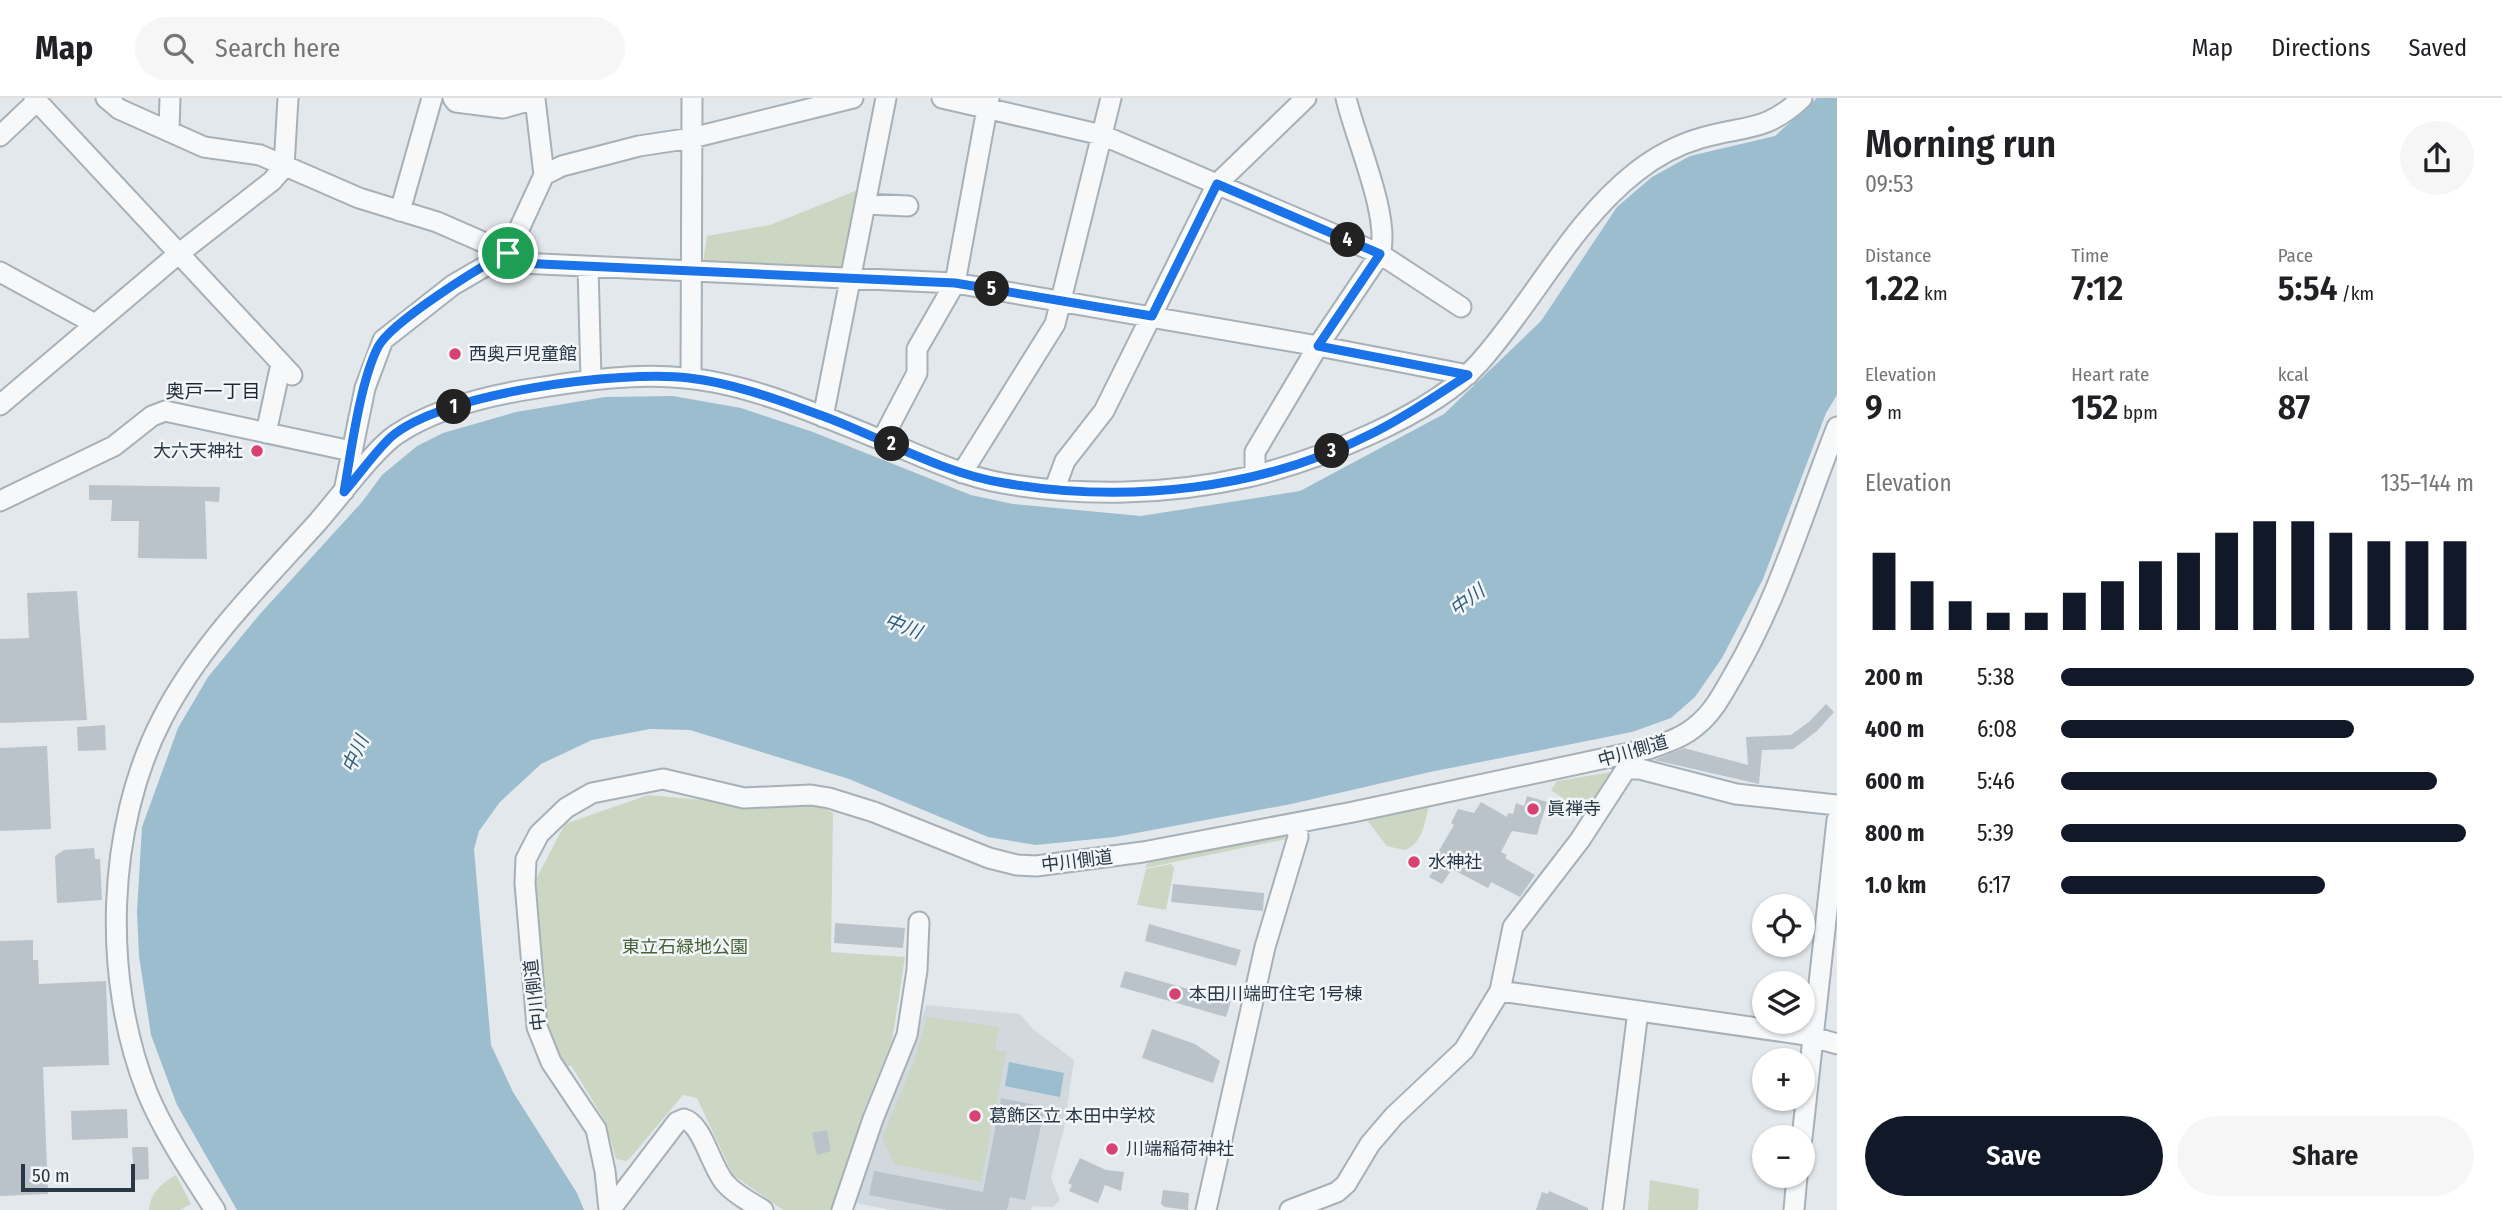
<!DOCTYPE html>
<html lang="en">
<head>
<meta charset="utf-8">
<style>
  :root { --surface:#fff; --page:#f6f6f6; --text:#202124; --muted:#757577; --line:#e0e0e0; --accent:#111827 }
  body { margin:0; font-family:"Fira Sans Condensed","Noto Sans JP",sans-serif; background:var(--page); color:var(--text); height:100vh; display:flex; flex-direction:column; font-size:26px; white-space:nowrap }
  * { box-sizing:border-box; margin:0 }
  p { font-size:23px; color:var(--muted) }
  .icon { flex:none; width:38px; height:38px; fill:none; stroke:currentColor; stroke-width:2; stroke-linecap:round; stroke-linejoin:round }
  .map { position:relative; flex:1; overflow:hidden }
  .panel { display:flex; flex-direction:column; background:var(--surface); width:665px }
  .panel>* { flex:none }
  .fabs { position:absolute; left:1752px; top:796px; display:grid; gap:14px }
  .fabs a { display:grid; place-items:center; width:63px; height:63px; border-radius:50%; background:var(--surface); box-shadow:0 2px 5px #0004; font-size:35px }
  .scale { position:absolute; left:21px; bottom:18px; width:114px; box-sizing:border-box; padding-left:7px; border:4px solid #293846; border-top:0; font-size:19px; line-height:24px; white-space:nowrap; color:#293846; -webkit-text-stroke:5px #f3f6f9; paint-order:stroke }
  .pin { position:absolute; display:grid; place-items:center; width:60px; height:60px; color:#fff; margin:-30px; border:4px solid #fff; border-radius:50%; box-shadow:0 2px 7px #0007 }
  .km { position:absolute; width:35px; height:35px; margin:-18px; border-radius:50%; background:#222; color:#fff; font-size:19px; line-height:35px; text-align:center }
  .round { display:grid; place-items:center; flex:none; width:74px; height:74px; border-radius:37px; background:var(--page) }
  .head { display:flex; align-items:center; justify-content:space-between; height:119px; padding:0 28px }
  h1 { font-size:38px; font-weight:600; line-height:52px }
  .metrics { display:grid; grid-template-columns:repeat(3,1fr); gap:10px; height:119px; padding:7px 28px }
  .metrics div { display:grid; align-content:center }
  .metrics b { font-size:35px; font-weight:600 }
  .metrics small { font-size:19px; font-weight:400 }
  .metrics p { font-size:19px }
  .chart { height:196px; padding:14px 28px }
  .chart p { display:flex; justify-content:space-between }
  .chart svg { width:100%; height:126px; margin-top:7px; stroke:var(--accent); stroke-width:6 }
  .action { display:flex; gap:14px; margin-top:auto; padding:14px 28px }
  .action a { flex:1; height:80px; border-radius:42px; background:var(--accent); color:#fff; font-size:28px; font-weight:600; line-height:80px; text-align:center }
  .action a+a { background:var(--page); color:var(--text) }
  ul { padding:0 28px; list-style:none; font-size:23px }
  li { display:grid; grid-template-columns:112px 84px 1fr; align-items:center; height:52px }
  li i { height:18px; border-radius:9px; background:var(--accent) }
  header { display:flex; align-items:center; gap:42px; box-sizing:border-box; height:98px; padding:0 35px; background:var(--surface); border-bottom:2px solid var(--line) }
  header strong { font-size:33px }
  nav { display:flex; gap:38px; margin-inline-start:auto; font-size:24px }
  .search { width:490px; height:63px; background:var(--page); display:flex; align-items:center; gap:18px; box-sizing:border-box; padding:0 24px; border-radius:38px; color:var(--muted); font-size:26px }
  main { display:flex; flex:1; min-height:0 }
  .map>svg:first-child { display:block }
  .built { fill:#d1d8de }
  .green { fill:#cbd6c3 }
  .water { fill:#9cbdce }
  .building { fill:#bac2ca }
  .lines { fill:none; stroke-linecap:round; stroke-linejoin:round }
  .minor-casing { stroke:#a7b0b7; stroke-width:23 }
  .minor { stroke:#f6f8fa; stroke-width:19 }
  .route-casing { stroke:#fff; stroke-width:14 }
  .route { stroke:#1a73e8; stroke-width:9 }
  .poi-dot { fill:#d84171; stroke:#f3f6f9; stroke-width:2.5 }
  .labels { text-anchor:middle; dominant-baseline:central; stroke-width:5; stroke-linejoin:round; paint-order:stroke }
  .poi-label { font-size:18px; fill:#293846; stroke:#f3f6f9; text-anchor:start }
  .street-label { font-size:18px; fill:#293846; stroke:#f3f6f9 }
  .park-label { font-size:18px; fill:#456235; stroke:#f3f6f9 }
  .neighbourhood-label { font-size:19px; fill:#1b2937; stroke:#f3f6f9 }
  .water-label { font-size:19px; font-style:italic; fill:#305f7d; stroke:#f3f6f9 }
</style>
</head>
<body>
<header>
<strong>Map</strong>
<div class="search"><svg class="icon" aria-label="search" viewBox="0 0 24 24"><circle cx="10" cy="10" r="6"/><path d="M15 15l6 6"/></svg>Search here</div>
<nav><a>Map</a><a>Directions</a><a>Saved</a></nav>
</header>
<main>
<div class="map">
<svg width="1837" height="1112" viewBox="0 0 1837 1112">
  <rect width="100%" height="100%" fill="#e3e8ec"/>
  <path class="built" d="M926,907l94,9 13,15 41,31 -10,68 -13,50 9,22 -7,7 -20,-1 -2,4h-140l-35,-7 22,-74 30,-67z"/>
  <path class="green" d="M863,90l-15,83 -145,-7 4,-28 63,-11z
    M1618,673l-29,45 -38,-26 6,-9z
    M648,697l111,10 49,-4 25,12 -2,139 74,5 -13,84 -28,69 -32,100h-49l-50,-35 -36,-77 -14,-3 -52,62 -5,4 -10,-2 -11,-38 -34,-56 -7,4 -13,-24 -5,-25 -10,-141 29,-55z
    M1430,703c-5,18 -6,43 -26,49l-17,-4 -24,-31z
    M1280,734l7,7 -142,29 5,-9z
    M1171,766l3,4 -8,42 -29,-5 9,-36z
    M927,919l72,10 -4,22 11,3 -25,130 -86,-18 -13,-26 32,-76z
    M176,1077l15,29 -11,6h-31c1,-17 13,-27 27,-35z
    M1650,1082l49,9 -1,21h-50z"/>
  <path class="water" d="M1817,0h20v297l-11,18 -63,166 -41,79 -27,39 -24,21 -39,14 -202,40 -139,32 -176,33 -79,8 -48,-8 -139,-58 -159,-49 -40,-1 -58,11 -51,24 -41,38 -21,29 -5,18 17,196 22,47 64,101 7,17h-347l-60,-105 -26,-70 -12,-79 -2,-44 5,-85 36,-99 30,-51 52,-63 102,-112 20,-27 35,-29 26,-13 73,-21 89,-15 68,-1 68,12 72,24 158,63 42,9 128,12 159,-25 144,-77 97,-93 76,-114 35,-30 38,-21 85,-20z
    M1009,964l55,11 -4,24 -55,-11z"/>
  <path class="building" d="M89,387l131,2 -1,15 -14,-1 2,58 -69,-1 1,-37h-28l1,-21h-23z
    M77,493l10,129 -87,3v-84l29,-1 -2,-45z
    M1826,606l8,8 -17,19 -24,18 -31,1 -3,34 -105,-24 30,-12 64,17 -2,-28 45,-2 19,-14z
    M105,627l1,25 -28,1 -1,-24z
    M47,648l4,83 -51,2v-83z
    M1527,698l20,6 -10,33 -25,-4 -11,21 6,3 -2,3 30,17 -15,22 -29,-15 -3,6 -36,-19 -10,15 -13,-7 4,-6 -5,-2 26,-44 -3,-2 7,-14 16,4 7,-11 26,15 1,-4 5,1 3,-11 8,3z
    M94,750l1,11h5l2,41 -45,3 -2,-47 9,-6z
    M1173,786l91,9 -1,18 -92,-9z
    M835,825l70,5 -2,20 -69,-5z
    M1149,826l92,26 -5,16 -91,-25z
    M33,842v20h5l1,24 67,-3 3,84 -66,2 5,127 -48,2v-255z
    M1125,873l106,30 -5,16 -106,-30z
    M1152,931l43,15 25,17 -7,22 -71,-25z
    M1001,1000l44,9 -20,93 -15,-3 -3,13h-60l-78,-15 5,-24 109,21z
    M127,1011l1,29 -56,2 -1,-29z
    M827,1032l4,21 -14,4 -5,-22z
    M132,1049h16l1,32 -15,1z
    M1080,1060l26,12 18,2 -3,19 -16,-6 -7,18 -29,-12 3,-6 -4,-2z
    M1163,1092l26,3 -1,17 -23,-3 -4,-3z
    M1549,1093l39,17v2h-52l6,-18 6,2z"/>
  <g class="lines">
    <defs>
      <path id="minor" d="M34,0l258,277
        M106,0l13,11 85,38 56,8 99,43 78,24 71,31 11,10 436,20 363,63 150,29
        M453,0l3,4 47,6 32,-9 9,76
        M942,0l160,37 278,119 81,53
        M169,32l1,-32
        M0,38l37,-35
        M865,106l43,2
        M400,113l32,-113
        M588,169l3,112
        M0,174l95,52
        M691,280l1,-280
        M0,307l177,-150 95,-74 12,-14 4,-69
        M823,319l63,-319
        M266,335l15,-69
        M882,342l35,-67v-24l38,-66 34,-185
        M962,375l93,-149 56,-226
        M1255,377v-23l63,-106 62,-92c11,-37 -25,-116 -34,-156
        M1055,390l10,-27 39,-50 113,-227 89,-86
        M344,393l21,-103 18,-48 70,-55 55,-32 36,-78 18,-9 77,-20 53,-8 161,-40
        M0,403l114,-55 38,-30 13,-5 186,40
        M1500,893l306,44 31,9
        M1802,1040l35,-318
        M215,1112c-24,-37 -51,-77 -68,-118 -45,-113 -41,-265 15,-373 38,-74 97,-132 153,-194 21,-23 59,-76 82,-91 41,-27 93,-39 140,-46 49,-8 99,-15 148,-10 62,5 132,36 189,59 42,16 83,38 128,46 80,14 167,12 246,-6 68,-16 184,-61 231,-114 54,-60 92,-140 157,-191 19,-15 41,-27 65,-34 44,-13 64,-5 101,-40
        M609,1112l-4,-39 -9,-42 -45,-67 -14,-35 -12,-144 1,-24 13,-25 27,-26 26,-15 71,-14 81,19 67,-3 18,3 45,14 115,46 28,7 19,1 107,-14 210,-40 295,-63c17,-6 34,-11 48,-23 17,-13 27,-33 38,-52 45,-77 70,-164 103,-247
        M610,1112l67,-88 7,-3c19,5 27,49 42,65 10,11 24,18 37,26
        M842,1112l31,-91 34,-84 10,-65 2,-48
        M1206,1112l59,-263 33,-110 -1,-14
        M1290,1112l47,-18 9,-8 24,-40 24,-28 70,-66 36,-59 13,-64 67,-87 46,-71h14l96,25 101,11
        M1613,1112l25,-199
        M1794,1112l3,-34"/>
    </defs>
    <use href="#minor" class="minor-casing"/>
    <use href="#minor" class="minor"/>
  </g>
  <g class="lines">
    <defs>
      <path id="route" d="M1217,86l163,70 -62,92 150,29c-31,20 -61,41 -93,57 -112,58 -248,72 -371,51 -63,-10 -122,-45 -181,-67 -42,-15 -89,-33 -134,-38 -67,-8 -247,14 -298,59 -17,16 -32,38 -47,55 7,-40 16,-110 34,-145 13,-25 103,-81 130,-94l11,10 436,20 197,33z"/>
    </defs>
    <use href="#route" class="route-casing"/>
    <use href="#route" class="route"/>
  </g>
  <g class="poi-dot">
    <circle cx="455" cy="256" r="7"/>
    <circle cx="257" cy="353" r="7"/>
    <circle cx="1533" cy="711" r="7"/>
    <circle cx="1414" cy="764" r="7"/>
    <circle cx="1175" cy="896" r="7"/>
    <circle cx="975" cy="1018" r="7"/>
    <circle cx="1112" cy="1051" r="7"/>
  </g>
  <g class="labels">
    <g class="poi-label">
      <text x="469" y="256">西奥戸児童館</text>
      <text x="243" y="353" text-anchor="end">大六天神社</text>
      <text x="1547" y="711">眞禅寺</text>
      <text x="1428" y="764">水神社</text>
      <text x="1189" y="896">本田川端町住宅 1号棟</text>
      <text x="989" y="1018">葛飾区立 本田中学校</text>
      <text x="1126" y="1051">川端稲荷神社</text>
    </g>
    <g class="street-label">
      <text transform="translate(1633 653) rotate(-16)">中川側道</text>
      <text transform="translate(1077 763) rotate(-7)">中川側道</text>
      <text transform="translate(535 897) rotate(-97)">中川側道</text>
    </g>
    <g class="park-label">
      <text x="685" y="849">東立石緑地公園</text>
    </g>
    <g class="neighbourhood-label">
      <text x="213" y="293">奥戸一丁目</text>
    </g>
    <g class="water-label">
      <text transform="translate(1467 502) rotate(-36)">中川</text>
      <text transform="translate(903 528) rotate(21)">中川</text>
      <text transform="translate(355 656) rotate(-66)">中川</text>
    </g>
  </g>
</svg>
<div class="fabs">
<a><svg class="icon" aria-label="locate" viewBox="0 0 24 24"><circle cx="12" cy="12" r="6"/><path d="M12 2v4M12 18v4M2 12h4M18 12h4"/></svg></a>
<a><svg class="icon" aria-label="layers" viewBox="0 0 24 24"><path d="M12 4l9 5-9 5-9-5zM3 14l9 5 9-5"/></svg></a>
<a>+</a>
<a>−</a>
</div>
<div class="scale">50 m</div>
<div class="pin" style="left:508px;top:155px;background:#1e9e55"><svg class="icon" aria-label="arrive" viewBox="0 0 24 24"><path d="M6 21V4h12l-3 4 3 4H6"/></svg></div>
<b class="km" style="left:454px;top:309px">1</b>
<b class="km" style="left:892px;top:346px">2</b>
<b class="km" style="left:1332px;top:353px">3</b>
<b class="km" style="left:1348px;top:142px">4</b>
<b class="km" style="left:992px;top:191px">5</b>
</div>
<section class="panel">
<div class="head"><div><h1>Morning run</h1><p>09:53</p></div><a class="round"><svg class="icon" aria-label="share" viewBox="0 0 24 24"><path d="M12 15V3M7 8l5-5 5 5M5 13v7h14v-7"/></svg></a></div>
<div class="metrics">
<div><p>Distance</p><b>1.22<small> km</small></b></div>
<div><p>Time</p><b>7:12</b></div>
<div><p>Pace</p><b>5:54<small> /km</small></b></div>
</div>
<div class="metrics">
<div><p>Elevation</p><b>9<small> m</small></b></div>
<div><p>Heart rate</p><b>152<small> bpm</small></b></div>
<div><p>kcal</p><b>87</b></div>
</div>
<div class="chart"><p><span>Elevation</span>135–144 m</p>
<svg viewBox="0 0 160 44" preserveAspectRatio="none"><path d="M5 44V17M15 44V27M25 44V34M35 44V38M45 44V38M55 44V31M65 44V27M75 44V20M85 44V17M95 44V10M105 44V6M115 44V6M125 44V10M135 44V13M145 44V13M155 44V13"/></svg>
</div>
<ul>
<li><b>200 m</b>5:38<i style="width:100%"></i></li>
<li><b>400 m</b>6:08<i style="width:71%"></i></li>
<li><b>600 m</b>5:46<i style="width:91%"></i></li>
<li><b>800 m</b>5:39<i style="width:98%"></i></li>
<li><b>1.0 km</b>6:17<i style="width:64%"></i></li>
</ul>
<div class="action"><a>Save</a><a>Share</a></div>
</section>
</main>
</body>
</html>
